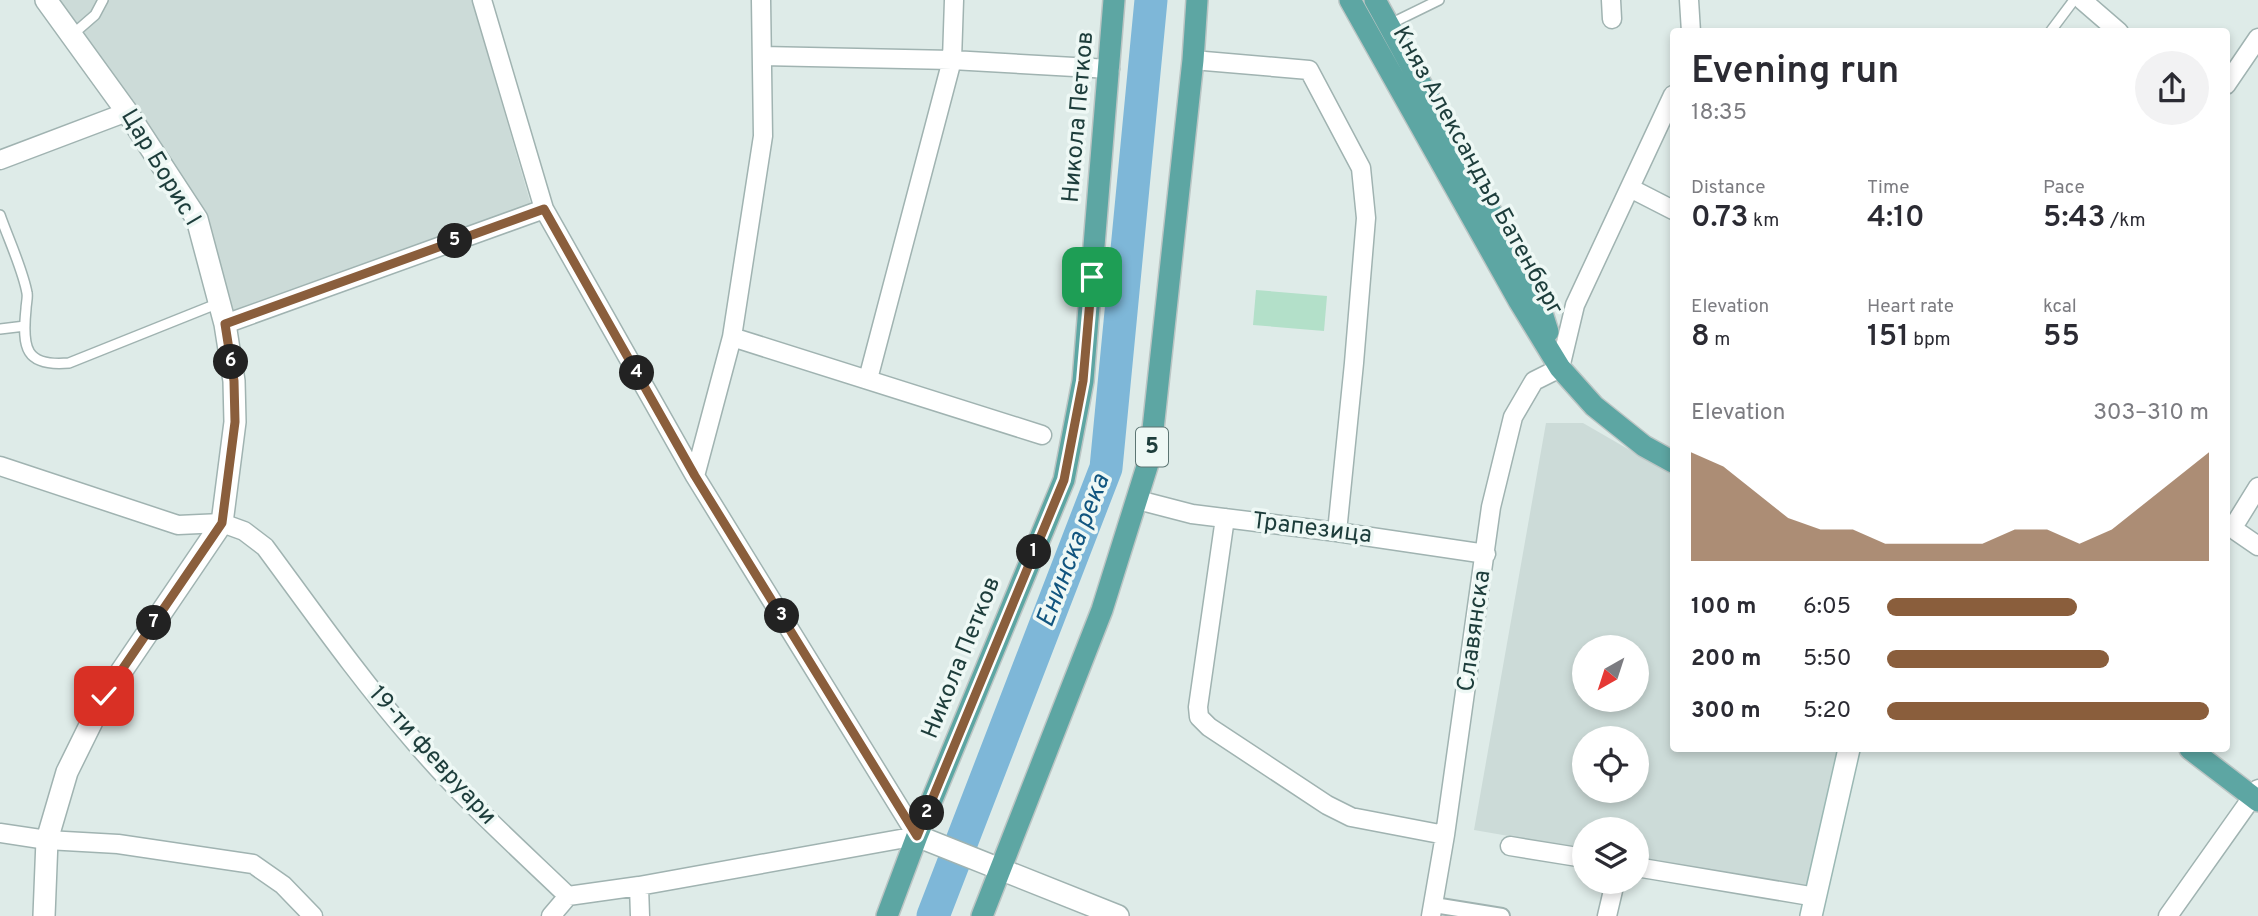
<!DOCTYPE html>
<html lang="en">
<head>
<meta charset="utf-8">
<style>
  :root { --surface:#fff; --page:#f2f2f3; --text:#2b2b33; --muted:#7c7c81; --accent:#8a5e3c }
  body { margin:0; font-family:Overpass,sans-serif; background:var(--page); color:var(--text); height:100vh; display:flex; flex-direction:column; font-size:26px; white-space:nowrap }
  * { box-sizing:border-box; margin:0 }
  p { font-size:23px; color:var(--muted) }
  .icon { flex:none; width:38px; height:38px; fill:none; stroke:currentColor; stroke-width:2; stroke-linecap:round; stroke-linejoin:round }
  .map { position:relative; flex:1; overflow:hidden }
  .drawer { position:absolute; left:1670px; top:28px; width:560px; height:724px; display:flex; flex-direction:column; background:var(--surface); border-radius:7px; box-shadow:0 4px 10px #0003 }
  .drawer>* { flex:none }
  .needle { width:46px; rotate:219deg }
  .controls { position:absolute; left:1572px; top:635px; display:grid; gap:14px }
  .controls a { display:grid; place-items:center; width:77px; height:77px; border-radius:50%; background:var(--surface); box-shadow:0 4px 10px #0003; font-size:35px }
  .pin { position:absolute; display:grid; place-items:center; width:60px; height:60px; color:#fff; margin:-30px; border-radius:14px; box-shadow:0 4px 10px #0006 }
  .km { position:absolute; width:35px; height:35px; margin:-18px; border-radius:50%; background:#222; color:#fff; font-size:19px; line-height:35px; text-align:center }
  .round { display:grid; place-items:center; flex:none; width:74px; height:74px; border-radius:37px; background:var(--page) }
  .overview { display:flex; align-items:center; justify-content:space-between; height:119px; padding:0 21px }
  h1 { font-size:38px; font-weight:600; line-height:52px }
  .metrics { display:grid; grid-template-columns:repeat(3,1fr); gap:10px; height:119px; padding:7px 21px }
  .metrics div { display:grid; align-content:center }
  .metrics b { font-size:30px; font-weight:600 }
  .metrics small { font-size:19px; font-weight:400 }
  .metrics p { font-size:19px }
  .chart { height:196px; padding:14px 21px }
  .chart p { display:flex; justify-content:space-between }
  .chart svg { width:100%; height:126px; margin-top:7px; fill:var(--accent); opacity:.7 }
  ul { padding:0 21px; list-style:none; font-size:23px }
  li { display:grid; grid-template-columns:112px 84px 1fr; align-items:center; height:52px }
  li i { height:18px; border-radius:9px; background:var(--accent) }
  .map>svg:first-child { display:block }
  .built { fill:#ccdbd8; fill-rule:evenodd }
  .green { fill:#b3e0c9 }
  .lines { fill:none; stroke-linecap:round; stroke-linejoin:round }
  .river { stroke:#7eb7d8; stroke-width:33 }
  .service-casing { stroke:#a0b3b1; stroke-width:12 }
  .pedestrian-casing { stroke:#a0b3b1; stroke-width:18 }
  .minor-casing { stroke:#a0b3b1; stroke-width:21 }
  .tertiary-casing { stroke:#a0b3b1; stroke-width:24 }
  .secondary-casing { stroke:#9bb8b4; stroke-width:24 }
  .primary-casing { stroke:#bbc5c4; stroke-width:24 }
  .service { stroke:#fff; stroke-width:9 }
  .pedestrian { stroke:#fff; stroke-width:14 }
  .minor { stroke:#fff; stroke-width:18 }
  .tertiary { stroke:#fff; stroke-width:21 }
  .secondary { stroke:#fff; stroke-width:21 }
  .primary { stroke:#5da6a3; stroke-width:21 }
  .route-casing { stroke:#fff; stroke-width:14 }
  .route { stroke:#8a5e3c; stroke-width:9 }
  .labels { text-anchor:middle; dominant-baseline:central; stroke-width:7; stroke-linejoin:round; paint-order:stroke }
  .shield { fill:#eef8f5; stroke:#5c7573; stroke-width:2 }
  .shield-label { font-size:23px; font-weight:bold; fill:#1d3d3b }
  .street-label { font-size:24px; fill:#1d3d3b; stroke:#eef8f5 }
  .water-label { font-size:26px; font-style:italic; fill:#11557f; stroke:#eef8f5 }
</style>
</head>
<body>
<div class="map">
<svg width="2258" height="916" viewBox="0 0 2258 916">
  <rect width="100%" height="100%" fill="#deebe8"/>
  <path class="built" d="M54,0h418l59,205 -300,109 -26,-96z
    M1546,423h37l90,52v274h165l-30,138 -172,-29v-28h-52v19l-110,-19zM1584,648h52v52h-52zM1584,738h52v53h-52z"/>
  <path class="green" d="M1256,290l71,6 -3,35 -71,-6z"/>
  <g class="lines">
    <path class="river" d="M933,916l173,-448 45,-468"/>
    <defs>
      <path id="service" d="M1390,24l49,-24
        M2050,32l24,-32
        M72,35l23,-20 8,-15
        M0,215c8,23 23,55 27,78 1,5 -1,11 -1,16 -4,39 -1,58 43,54l150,-60
        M0,329l25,-3"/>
      <path id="pedestrian" d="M1434,905l68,11"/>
      <path id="minor" d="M1611,0l1,19
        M1689,0l2,32
        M2082,0l37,32
        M762,56l190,4 158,9
        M1193,60l116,10 52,98 5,50 -12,145 -17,169
        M2226,85l32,-47
        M0,160l127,-48
        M1630,188l43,22
        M225,324l319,-115
        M732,337l310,98
        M868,379l84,-319 2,-60
        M0,466l178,59 44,-2 22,8 21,16c48,65 95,132 149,194 47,56 102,105 154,155l71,-10 278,-50 -222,-360 -151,-267 -62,-209
        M695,476l37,-139 31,-201 -2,-136
        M1138,500l54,14 145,18 149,22
        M1225,518l-27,189 1,10 10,10 118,78 24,12 94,18
        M2226,524l32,22
        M2232,529l26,-42
        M0,833l47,7 71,4 135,20 30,21 30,31
        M1510,846l74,12
        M1636,867l180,30
        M639,886l1,30
        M551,916l17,-20
        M1431,916l14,-81 46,-328 22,-90 21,-36 26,-13 15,-63 98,-210
        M1607,916l8,-34
        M2168,916l90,-127"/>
      <path id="tertiary" d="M917,836l201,80
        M44,916l3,-76 20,-68 37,-75 118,-174 13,-101 -1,-41 -9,-57 -28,-105 -70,-107 -81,-112"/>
      <path id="secondary" d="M1811,916l38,-167"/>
      <path id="primary" d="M1350,0l169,301 41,67 34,38 50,40 29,16
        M1375,0l161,294 12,38
        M2190,749l68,52
        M887,916l30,-80 147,-356 19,-99 31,-381
        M982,916l120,-306 48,-153 43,-397 4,-60"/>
    </defs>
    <use href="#service" class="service-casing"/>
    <use href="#pedestrian" class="pedestrian-casing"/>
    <use href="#minor" class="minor-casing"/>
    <use href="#tertiary" class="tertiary-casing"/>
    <use href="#secondary" class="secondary-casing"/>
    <use href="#primary" class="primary-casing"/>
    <use href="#service" class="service"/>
    <use href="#pedestrian" class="pedestrian"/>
    <use href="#minor" class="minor"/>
    <use href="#tertiary" class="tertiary"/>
    <use href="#secondary" class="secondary"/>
    <use href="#primary" class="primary"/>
  </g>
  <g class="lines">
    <defs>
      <path id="route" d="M104,696l118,-173 13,-101 -1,-41 -9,-57 319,-115 151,267 222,360 147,-356 19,-99 9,-104"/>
    </defs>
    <use href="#route" class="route-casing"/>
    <use href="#route" class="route"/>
  </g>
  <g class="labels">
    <rect class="shield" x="1136" y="427.5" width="32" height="39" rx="5"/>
    <g class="shield-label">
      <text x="1152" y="447">5</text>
    </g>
    <g class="street-label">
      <text transform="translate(1079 117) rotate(-85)">Никола Петков</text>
      <text transform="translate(160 168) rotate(59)">Цар Борис I</text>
      <text transform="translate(1477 171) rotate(61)">Княз Александър Батенберг</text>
      <text transform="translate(1312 529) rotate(7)">Трапезица</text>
      <text transform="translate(1475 631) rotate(-82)">Славянска</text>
      <text transform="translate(962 658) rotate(-68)">Никола Петков</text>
      <text transform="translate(432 756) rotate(48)">19-ти февруари</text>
    </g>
    <g class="water-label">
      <text transform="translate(1074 551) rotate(-69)">Енинска река</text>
    </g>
  </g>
</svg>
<div class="controls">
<a><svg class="needle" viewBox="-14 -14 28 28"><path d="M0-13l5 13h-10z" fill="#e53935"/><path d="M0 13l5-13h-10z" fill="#7c7c81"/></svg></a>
<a><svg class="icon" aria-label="locate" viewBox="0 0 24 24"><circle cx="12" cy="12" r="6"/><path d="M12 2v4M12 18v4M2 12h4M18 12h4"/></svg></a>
<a><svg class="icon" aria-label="layers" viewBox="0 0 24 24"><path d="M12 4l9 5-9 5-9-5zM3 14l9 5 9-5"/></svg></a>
</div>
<div class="pin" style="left:1092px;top:277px;background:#1e9e55"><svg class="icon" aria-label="arrive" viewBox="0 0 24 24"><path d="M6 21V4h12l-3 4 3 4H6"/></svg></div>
<div class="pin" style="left:104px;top:696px;background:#d93025"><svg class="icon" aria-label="check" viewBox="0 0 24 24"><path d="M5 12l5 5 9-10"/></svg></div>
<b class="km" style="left:1034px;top:552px">1</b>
<b class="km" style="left:927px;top:813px">2</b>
<b class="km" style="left:782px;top:616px">3</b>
<b class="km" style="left:637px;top:373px">4</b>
<b class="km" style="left:455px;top:241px">5</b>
<b class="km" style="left:231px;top:362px">6</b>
<b class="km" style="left:154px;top:623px">7</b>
<section class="drawer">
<div class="overview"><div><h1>Evening run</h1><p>18:35</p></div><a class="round"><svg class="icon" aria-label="share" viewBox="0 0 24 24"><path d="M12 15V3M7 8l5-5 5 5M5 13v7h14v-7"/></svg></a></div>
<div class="metrics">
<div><p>Distance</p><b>0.73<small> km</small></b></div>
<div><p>Time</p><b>4:10</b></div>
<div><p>Pace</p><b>5:43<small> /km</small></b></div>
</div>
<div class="metrics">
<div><p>Elevation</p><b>8<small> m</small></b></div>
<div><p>Heart rate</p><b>151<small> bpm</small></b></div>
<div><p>kcal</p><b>55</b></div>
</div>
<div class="chart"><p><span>Elevation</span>303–310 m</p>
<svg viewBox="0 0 160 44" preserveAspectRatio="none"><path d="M0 44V6L10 11L20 20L30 29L40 33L50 33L60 38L70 38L80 38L90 38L100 33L110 33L120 38L130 33L140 24L150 15L160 6V44z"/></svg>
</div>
<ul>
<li><b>100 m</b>6:05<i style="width:59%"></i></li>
<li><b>200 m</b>5:50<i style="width:69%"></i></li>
<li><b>300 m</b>5:20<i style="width:100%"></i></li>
</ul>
</section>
</div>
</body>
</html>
